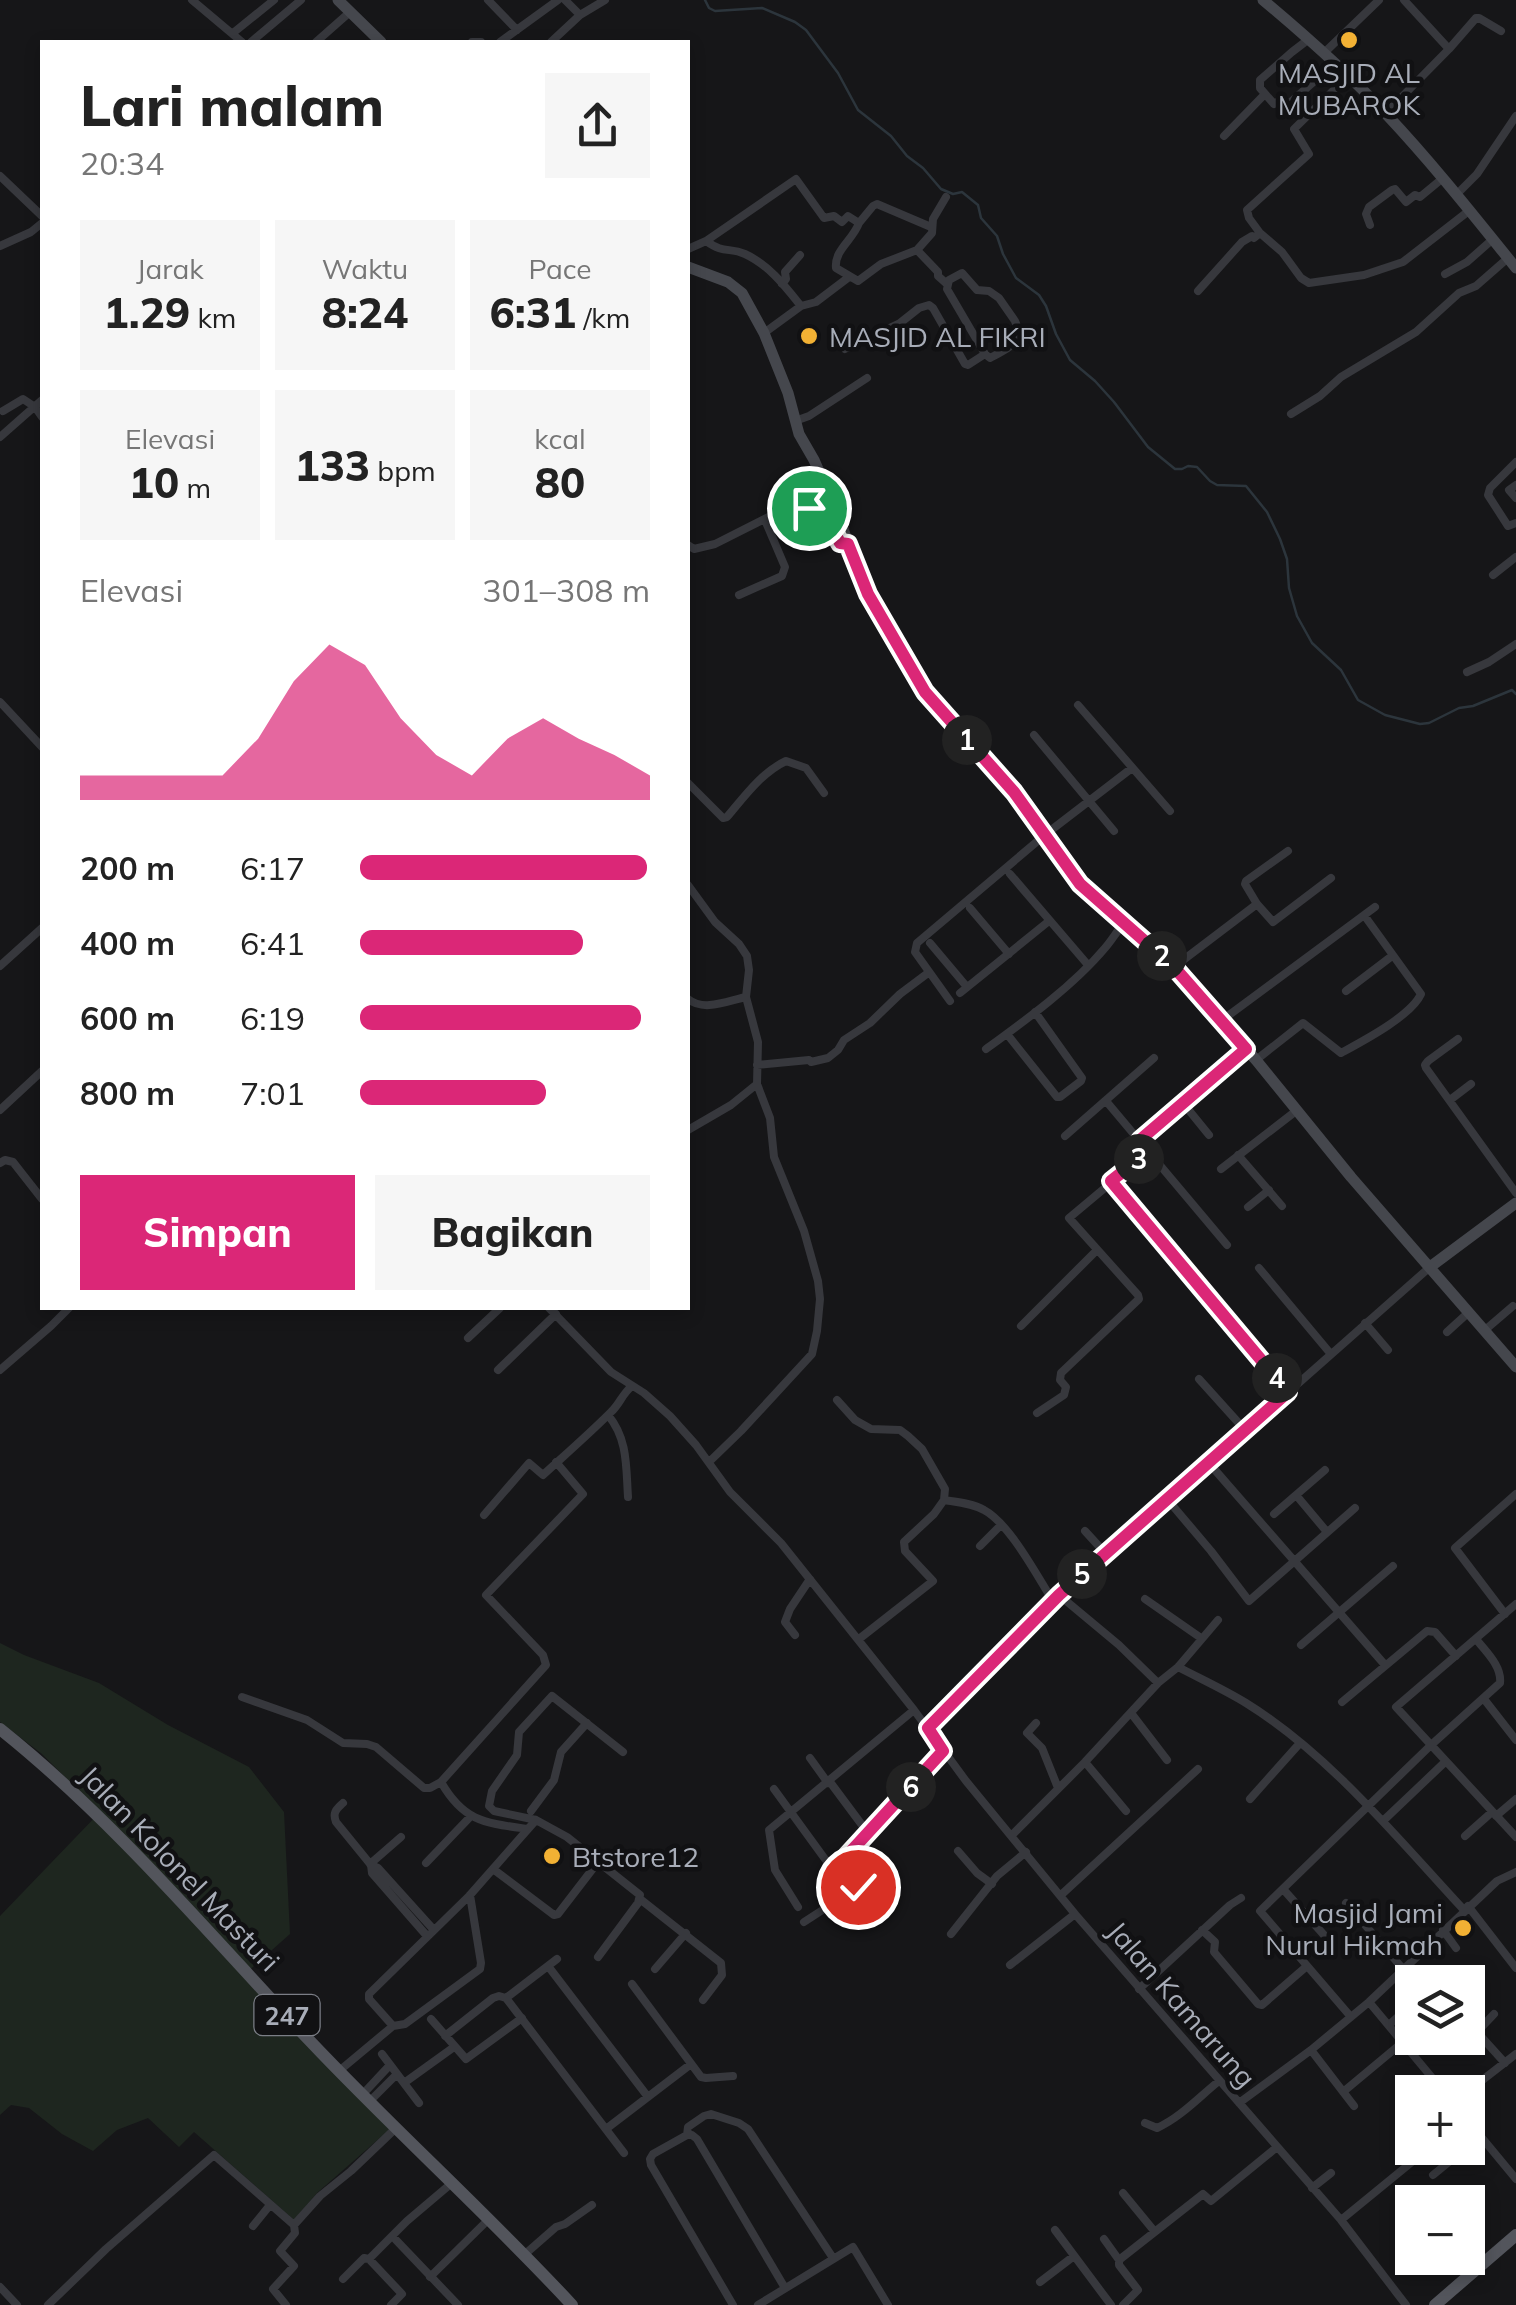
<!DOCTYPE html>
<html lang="id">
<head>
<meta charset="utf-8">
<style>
  :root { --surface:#fff; --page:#f6f6f6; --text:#222; --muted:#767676; --accent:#db2777 }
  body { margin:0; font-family:Mulish,sans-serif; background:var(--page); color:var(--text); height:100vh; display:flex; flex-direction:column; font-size:38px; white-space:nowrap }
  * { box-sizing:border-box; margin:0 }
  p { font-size:32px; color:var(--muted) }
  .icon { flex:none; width:55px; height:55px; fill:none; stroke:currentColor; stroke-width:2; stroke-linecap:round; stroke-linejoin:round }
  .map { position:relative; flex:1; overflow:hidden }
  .side { position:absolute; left:40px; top:40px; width:650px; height:1270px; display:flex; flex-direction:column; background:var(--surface); border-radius:0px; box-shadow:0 5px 15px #0003 }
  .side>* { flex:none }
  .buttons { position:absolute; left:1395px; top:1965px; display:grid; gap:20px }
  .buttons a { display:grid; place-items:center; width:90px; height:90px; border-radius:0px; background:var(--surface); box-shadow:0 5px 15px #0003; font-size:50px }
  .pin { position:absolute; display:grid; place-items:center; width:85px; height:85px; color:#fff; margin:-42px; border:5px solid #fff; border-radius:50%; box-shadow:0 2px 10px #0007 }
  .km { position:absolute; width:50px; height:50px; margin:-25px; border-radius:50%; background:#222; color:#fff; font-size:28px; line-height:50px; text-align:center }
  .round { display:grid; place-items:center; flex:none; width:105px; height:105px; border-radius:0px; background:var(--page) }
  .head { display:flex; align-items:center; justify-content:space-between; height:170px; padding:0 40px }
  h1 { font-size:55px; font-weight:800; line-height:75px }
  .stats { display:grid; grid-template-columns:repeat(3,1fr); gap:15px; height:170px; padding:10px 40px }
  .stats div { display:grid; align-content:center; border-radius:0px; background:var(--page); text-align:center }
  .stats b { font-size:42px; font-weight:800 }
  .stats small { font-size:28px; font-weight:400 }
  .stats p { font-size:28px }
  .chart { height:280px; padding:20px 40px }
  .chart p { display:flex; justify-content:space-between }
  .chart svg { width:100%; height:180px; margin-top:10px; fill:var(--accent); opacity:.7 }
  .action { display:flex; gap:20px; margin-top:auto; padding:20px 40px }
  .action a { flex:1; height:115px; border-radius:0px; background:var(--accent); color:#fff; font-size:40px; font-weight:800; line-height:115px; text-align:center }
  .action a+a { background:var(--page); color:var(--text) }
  ul { padding:0 40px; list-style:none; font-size:32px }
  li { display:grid; grid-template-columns:160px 120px 1fr; align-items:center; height:75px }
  li i { height:25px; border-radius:12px; background:var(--accent) }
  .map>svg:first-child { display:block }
  .green { fill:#1e261f }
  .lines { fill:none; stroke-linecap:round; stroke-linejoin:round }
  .stream { stroke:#2c353c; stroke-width:2.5 }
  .street { stroke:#37383d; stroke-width:8 }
  .secondary { stroke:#45474d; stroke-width:11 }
  .primary { stroke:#53555c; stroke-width:12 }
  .route-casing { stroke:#fff; stroke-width:20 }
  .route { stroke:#db2777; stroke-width:12 }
  .poi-dot { fill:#f2b134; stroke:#111113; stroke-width:4 }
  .labels { text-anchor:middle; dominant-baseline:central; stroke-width:9; stroke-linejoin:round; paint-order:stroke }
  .shield { fill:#111113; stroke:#7b7e86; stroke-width:2.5 }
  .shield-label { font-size:25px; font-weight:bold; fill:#a8adb8 }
  .poi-label { font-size:28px; fill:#a8adb8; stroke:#111113; text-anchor:start }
  .street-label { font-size:28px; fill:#a8adb8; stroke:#111113 }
</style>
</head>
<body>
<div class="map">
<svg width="1516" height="2305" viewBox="0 0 1516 2305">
  <rect width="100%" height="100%" fill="#161618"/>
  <path class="green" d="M0,1643l24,12 75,28 69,42 81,42 35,45 6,122 -46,41 146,154 -73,64 -23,27 -100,-88 -15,15 -31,-29 -31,12 -24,21 -31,-17 -33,-26 -18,-3 -11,10v-199l100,-104 -58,-58 -42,-32z"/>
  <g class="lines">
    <path class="stream" d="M705,0l4,8 6,3 47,-3 33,14 11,8 32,43 20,37 33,26 16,20 16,12 18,21 12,5 9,-2 16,13 3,13 16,18 6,18 13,24 23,17 7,11 10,28 14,26 25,21 19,21 34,45 27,22h7l6,-3 9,1 13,14 7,4 29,1 21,26 13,27 7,20 2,29 8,28 15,27 29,27 17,30 27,15 35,9 9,-1 30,-15 14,-2 39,-16 4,4"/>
    <path class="street" d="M192,0l50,42
      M488,0l29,30
      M565,0l15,15
      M1404,0l45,49
      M233,33l41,-33
      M1309,39l-17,13 -32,28v8l14,16 5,-3 6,6 33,-29 15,-18
      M251,42l50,-42
      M316,42l34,-30
      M472,42h9
      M500,42l58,-42
      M551,42l29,-27 25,-15
      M1325,52l54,-52
      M1348,76l-54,53 15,25 -62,56 2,8 11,15 22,19 19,26 8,5 55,-8 39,-13 67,-52
      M1386,113l63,-64 27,-31h3l22,13
      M1224,136l40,-41
      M0,176l42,40
      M1457,194l20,-20 39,-58
      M859,223l14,-17 4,-2 54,23
      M1370,225l-4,-11 3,-7 23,-17 3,-1 11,13 9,-7 5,2 23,-19
      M706,241c18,13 23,6 39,13 24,11 40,32 56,52
      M0,246l31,-14 11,-9
      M688,249l18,-8 90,-62 28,39 10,-2 8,6 6,-6 11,7c-6,17 -25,27 -23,45l22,13 23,-17 36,-14 15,-17 1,-14 13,-22
      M917,250l21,22v4l9,8
      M1445,274l22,-12 26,-23
      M782,284l4,-5 -1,-7 15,-17
      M1198,291l44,-49 10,-6 2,2 6,-5
      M764,333l37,-27 15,-4 33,-25
      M845,349l55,-26 19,-15 10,-3 4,3 32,56 3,1 17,-11 5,4c11,-6 25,-12 30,-24l-5,-13 -16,-23 -10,-7 -12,-1 -15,-17 -13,7 -2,9 38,65
      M3,411l20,-12 12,8 7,10
      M1291,414l29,-18 21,-19 75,-45 43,-39 17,-7 32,-28
      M795,421l14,-5 58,-38
      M0,437l42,-37
      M1516,462l-26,26 -2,7 20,31 8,-3
      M1516,485l-7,5 7,8
      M768,527l41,-19 13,-1
      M688,545l6,4 21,-5 99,-50 7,3 1,10 18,36 8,1
      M1493,575l23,-18
      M739,595l43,-19 3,-9 -20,-47
      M1467,672l22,-10 27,-18
      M0,702l42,45
      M1078,705l92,106
      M1034,735l80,96
      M688,783l35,35 4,-1c17,-20 35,-45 59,-56l20,7 18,25
      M1288,851l-42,30 -1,3 12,20 16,18 58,-44
      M1010,874l78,91
      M688,885l27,37 24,22 8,12 2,14 -3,27 12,45 -1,42 13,34 4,39 30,74 14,50 2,18 -3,32 -5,23 -71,77 -32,31
      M970,908l39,46
      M930,943l37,44
      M0,966l42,-38
      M1174,967l83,-63
      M1346,991l46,-35
      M960,993l89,-72
      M688,999c16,13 39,2 58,-2
      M950,1001l-35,-49 2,-9 129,-109 86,-66
      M1221,1021l154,-114
      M1007,1034l50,63h3l21,-16 1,-3 -47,-66
      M1458,1039l-30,22 -3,4 1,3 90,125
      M986,1049c40,-29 87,-63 119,-101 7,-8 12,-17 19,-25
      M1256,1060l47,-37 38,30c22,-12 70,-37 80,-59l-57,-79
      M757,1065l52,-5 2,2 17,-4 10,-8 6,-10 26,-17 30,-29 28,-21
      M1450,1100l21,-16
      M1106,1101l121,144
      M1183,1103l26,32
      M0,1110l42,-39
      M688,1130l43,-25 26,-21
      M1065,1136l89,-78
      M1140,1140l106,-91
      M1238,1155l44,51
      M0,1163l5,-3 8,2 29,37
      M1221,1169l75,-58
      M1111,1181l177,211
      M1248,1207l21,-17
      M1259,1268l71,85
      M549,1308l62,64 33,21 26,23 26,29 34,47 51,51 133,167 52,71 109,133 266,306 65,85
      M1365,1323l23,27
      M1021,1326l76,-76
      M1485,1330l28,-24
      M1447,1332l22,-20
      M468,1338l32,-30
      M0,1370l51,-44 18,-18
      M498,1370l58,-56
      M1199,1379l46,51
      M837,1400l18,20 16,9 29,1 8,6 14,13 23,40 -1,11 -10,14 -30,28 1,9 28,30 -74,58
      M1037,1413l27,-18 2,-8 -6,-7 1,-7 78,-74 -1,-4 -69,-77 80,-67
      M608,1415c20,24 18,52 20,82
      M1208,1462l177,203
      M1296,1495l31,37
      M1167,1499l44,52 38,50 106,-93
      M944,1500c13,2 28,3 40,10 26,14 53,66 69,91
      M1274,1514l51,-44
      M484,1515l45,-52 14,12c23,-21 46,-41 68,-63 9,-8 11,-18 21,-26
      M1085,1531l21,23
      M980,1546l21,-21
      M1059,1595l60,50 39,38
      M1145,1599l56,39
      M1516,1604l-120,103 120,130
      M1505,1614l-50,-66 61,-54
      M795,1635l-10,-13 5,-13 20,-30
      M1301,1645l92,-79
      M1178,1667c23,12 47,23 68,36 84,52 152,136 218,207
      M242,1697l65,23 36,23 24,1 9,3 48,41h6l11,-6 105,-117 -3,-10 -57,-60 97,-101 -27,-32
      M1484,1699l32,41
      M1342,1702l85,-71 8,1 21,24
      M1131,1713l36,47
      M1036,1723l-9,10 15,15 16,40
      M928,1729l131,-134 371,-328
      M810,1758l18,25
      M1085,1762l41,49
      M441,1782c23,40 44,41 87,47
      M830,1782l32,43
      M774,1789l67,92
      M1250,1799l50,-56
      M343,1803c-6,6 -11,9 -7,19l35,43
      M531,1811l23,-31 7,-28 26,-29
      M1496,1816l20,-17
      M1384,1820l61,-58
      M1012,1835l73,-73 73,-79 20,-16 40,-47
      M1465,1836l27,-24
      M958,1851l19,22 15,11
      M426,1863l44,-46
      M370,1864l31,-27
      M493,1869l61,46 4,-1 40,-52
      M1283,1889l41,46
      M1061,1895l137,-126
      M640,1899l81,64 1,12 -19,25
      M1346,1903l58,67
      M1468,1906l48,62
      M798,1907l-23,-37 -6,-40 145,-120
      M804,1922l54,-35 -15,-26 100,-110
      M1202,1930l13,12 -1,10 44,52 4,1 45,-39
      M1443,1930l13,18
      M951,1934l46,-58 29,-24
      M427,1936l-55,-63 -1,-8 7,3 55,61
      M598,1957l40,-54 2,-8 -73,-58 -31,-17 -42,-9 -5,-5 3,-15 25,-36 2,-23 33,-36 71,56
      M1010,1965l65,-51
      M548,1966l100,131
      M655,1969l31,-36
      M632,1984l69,93 5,1 27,-2
      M1139,1989l91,-84 11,-7
      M506,1998l51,-39
      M1369,2002l75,90
      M1351,2017l-91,-106 170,-165 70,-63c2,-17 -14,-31 -24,-44
      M431,2019l35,40 56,-41
      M1389,2025l22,-20
      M393,2026l-24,-27v-5l101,-99 66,-75
      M1477,2032l17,-18
      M445,2036l48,-38 6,-2 7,2 118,155
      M1452,2038l11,8 14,-14 28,31
      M1311,2050l43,56
      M382,2054l37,49
      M339,2071l54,-45 12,-2 75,-55 1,-6 -11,-68
      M404,2083l50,-36
      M1343,2092l60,-50
      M1467,2092l49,-38
      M362,2095l28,-30
      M369,2102l28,-28
      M1239,2103l72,-53 58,-48 128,-121 19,-9
      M1468,2121l48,58
      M1145,2123l12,5c24,-11 42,-31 62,-47
      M606,2129l85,-65
      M687,2135l1,-8 16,-11 7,-2 28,9 9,6 85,129
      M1433,2175l33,-27
      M1312,2188l19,-15
      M1123,2193l32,39
      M1341,2220l88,-72
      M253,2226l17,-21
      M1055,2230l56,75
      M1104,2239l15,21v5l19,25 -15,15
      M396,2240l62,65
      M524,2255l32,-28 9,-3 27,-19
      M369,2259l33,35 -11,11
      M1119,2260l84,-66 8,7 66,-54
      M430,2277l59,-58
      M343,2279l21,-21 5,1 38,-38 46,-39
      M1040,2282l34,-26
      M0,2287l17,18
      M48,2305l58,-56 108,-94 80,70 26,-29 31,-25 45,-43
      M286,2305l-13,-16 21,-23 -14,-15 15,-18 -1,-8
      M733,2305l-82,-140 -1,-6 3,-5 34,-19h5l5,4 88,149
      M758,2305l95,-58 35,58"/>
    <path class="secondary" d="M338,0l43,42
      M1263,0c43,36 85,73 124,115 46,49 87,101 129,153
      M688,267l40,15 14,11 22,40 24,60 11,41 15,26 24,55 26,72 48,86 13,19 89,101 67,91 93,83 82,93 95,117 165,190
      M1430,1267l86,-64"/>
    <path class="primary" d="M0,1729c114,91 210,206 310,312 85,90 178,173 262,264
      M1435,2305l81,-70"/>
  </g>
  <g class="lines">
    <defs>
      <path id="route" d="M809,508l13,-1 18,36 8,1 20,50 57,98 89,100 66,92 94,83 72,82 -106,91 9,11 -38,30 177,211 -229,203 -131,133 15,23 -101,110 16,26"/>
    </defs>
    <use href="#route" class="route-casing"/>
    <use href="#route" class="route"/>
  </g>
  <g class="poi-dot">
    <circle cx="1349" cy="40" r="10"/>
    <circle cx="809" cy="336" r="10"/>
    <circle cx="552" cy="1856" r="10"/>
    <circle cx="1463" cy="1928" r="10"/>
  </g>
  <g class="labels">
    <rect class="shield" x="254.5" y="1995" width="65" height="40" rx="8"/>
    <g class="shield-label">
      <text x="287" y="2015">247</text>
    </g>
    <g class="poi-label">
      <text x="1349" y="72" text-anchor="middle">MASJID AL<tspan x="1349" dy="32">MUBAROK</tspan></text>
      <text x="829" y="336">MASJID AL FIKRI</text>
      <text x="572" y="1856">Btstore12</text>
      <text x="1443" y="1912" text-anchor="end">Masjid Jami<tspan x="1443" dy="32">Nurul Hikmah</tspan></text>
    </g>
    <g class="street-label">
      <text transform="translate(180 1868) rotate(46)">Jalan Kolonel Masturi</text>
      <text transform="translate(1182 2004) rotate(49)">Jalan Kamarung</text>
    </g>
  </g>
</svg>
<div class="buttons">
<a><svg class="icon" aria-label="layers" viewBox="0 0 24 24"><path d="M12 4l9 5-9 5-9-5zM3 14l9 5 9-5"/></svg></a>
<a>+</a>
<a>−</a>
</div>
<div class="pin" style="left:809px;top:508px;background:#1e9e55"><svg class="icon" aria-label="arrive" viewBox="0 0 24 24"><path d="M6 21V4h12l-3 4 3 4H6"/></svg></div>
<div class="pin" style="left:858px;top:1887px;background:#d93025"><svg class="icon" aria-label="check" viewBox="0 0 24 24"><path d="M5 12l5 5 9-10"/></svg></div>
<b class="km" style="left:967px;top:740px">1</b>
<b class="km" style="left:1162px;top:956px">2</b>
<b class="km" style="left:1139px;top:1159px">3</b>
<b class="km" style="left:1277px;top:1378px">4</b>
<b class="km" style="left:1082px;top:1574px">5</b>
<b class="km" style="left:911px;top:1787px">6</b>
<section class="side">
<div class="head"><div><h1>Lari malam</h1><p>20:34</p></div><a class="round"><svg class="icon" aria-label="share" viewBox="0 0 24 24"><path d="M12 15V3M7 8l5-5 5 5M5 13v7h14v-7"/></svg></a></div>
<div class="stats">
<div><p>Jarak</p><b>1.29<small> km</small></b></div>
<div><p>Waktu</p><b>8:24</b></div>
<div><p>Pace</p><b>6:31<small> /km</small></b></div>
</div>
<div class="stats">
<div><p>Elevasi</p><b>10<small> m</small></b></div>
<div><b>133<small> bpm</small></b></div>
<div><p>kcal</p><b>80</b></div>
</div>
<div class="chart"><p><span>Elevasi</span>301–308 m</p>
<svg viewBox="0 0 160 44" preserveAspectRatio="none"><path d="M0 44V38L10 38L20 38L30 38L40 38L50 29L60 15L70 6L80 11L90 24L100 33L110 38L120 29L130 24L140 29L150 33L160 38V44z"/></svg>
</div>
<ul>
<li><b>200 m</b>6:17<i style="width:99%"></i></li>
<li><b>400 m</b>6:41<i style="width:77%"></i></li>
<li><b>600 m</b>6:19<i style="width:97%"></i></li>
<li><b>800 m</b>7:01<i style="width:64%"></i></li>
</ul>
<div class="action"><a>Simpan</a><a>Bagikan</a></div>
</section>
</div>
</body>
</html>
